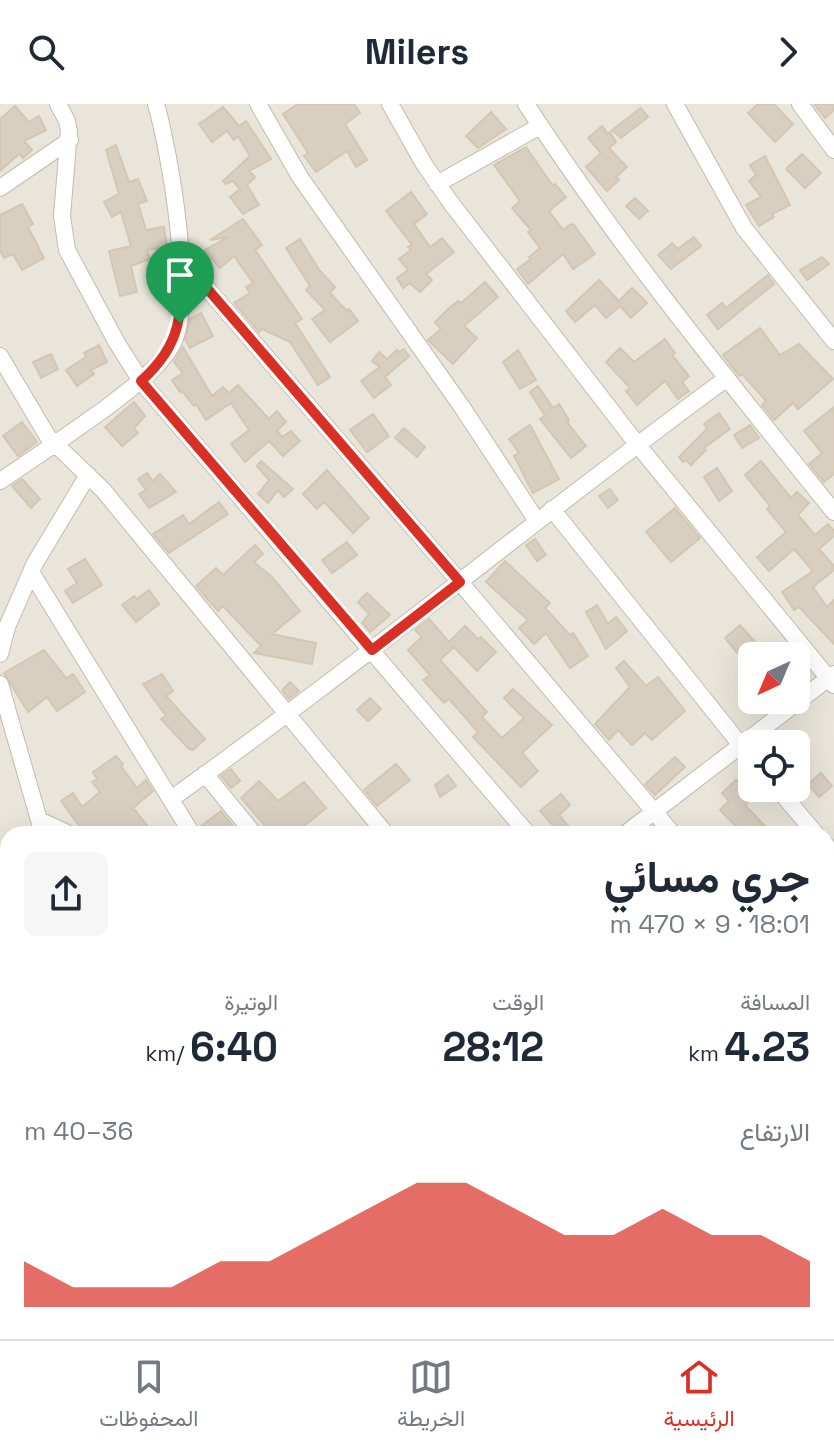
<!DOCTYPE html>
<html lang="ar">
<head>
<meta charset="utf-8">
<style>
  :root { --surface:#fff; --page:#f6f6f7; --text:#1f2937; --muted:#747a83; --line:#e0e1e3; --accent:#d93025 }
  body { margin:0; font-family:"Space Grotesk",Vazirmatn,sans-serif; background:var(--page); color:var(--text); direction:rtl; height:100vh; display:flex; flex-direction:column; font-size:30px; white-space:nowrap }
  * { box-sizing:border-box; margin:0 }
  p { font-size:26px; color:var(--muted) }
  .icon { flex:none; width:44px; height:44px; fill:none; stroke:currentColor; stroke-width:2; stroke-linecap:round; stroke-linejoin:round }
  .map { position:relative; flex:1; overflow:hidden; direction:ltr }
  .sheet { position:absolute; left:0px; top:722px; width:834px; height:514px; display:flex; flex-direction:column; background:var(--surface); border-radius:24px 24px 0 0; box-shadow:0 8px 32px #0002; direction:rtl }
  .sheet>* { flex:none }
  .needle { width:52px; rotate:224deg }
  .fabs { position:absolute; left:738px; top:538px; display:grid; gap:16px }
  .fabs a { display:grid; place-items:center; width:72px; height:72px; border-radius:12px; background:var(--surface); box-shadow:0 8px 32px #0002; font-size:40px }
  .pin { position:absolute; display:grid; place-items:center; width:68px; height:68px; color:#fff; margin:-82px -34px; border-radius:50% 50% 50% 0; rotate:-45deg; box-shadow:0 0 8px #0007 }
  .pin .icon { rotate:45deg }
  .round { display:grid; place-items:center; flex:none; width:84px; height:84px; border-radius:12px; background:var(--page) }
  .summary { display:flex; align-items:center; justify-content:space-between; height:136px; padding:0 24px }
  h1 { font-size:44px; font-weight:700; line-height:60px }
  .stats { display:grid; grid-template-columns:repeat(3,1fr); gap:12px; height:136px; padding:8px 24px }
  .stats div { display:grid; align-content:center }
  .stats b { font-size:40px; font-weight:700 }
  .stats small { font-size:22px; font-weight:400 }
  .stats p { font-size:22px }
  .chart { height:224px; padding:16px 24px }
  .chart p { display:flex; justify-content:space-between }
  .chart svg { width:100%; height:144px; margin-top:8px; fill:var(--accent); opacity:.7 }
  header { display:flex; justify-content:space-between; align-items:center; height:104px; padding:0 24px; background:var(--surface); font-size:36px; font-weight:700 }
  .menu { display:flex; justify-content:space-around; align-items:center; height:112px; border-top:2px solid var(--line); background:var(--surface); font-size:22px; color:var(--muted) }
  .menu a { display:grid; justify-items:center; gap:4px }
  .menu .current { color:var(--accent) }
  .map>svg:first-child { display:block }
  .residential { fill:#eae5da; fill-rule:evenodd }
  .building { fill:#d8cfc1; stroke:#d3c7b4; stroke-width:2 }
  .lines { fill:none; stroke-linecap:round; stroke-linejoin:round }
  .minor-casing { stroke:#c2bbae; stroke-width:18 }
  .tertiary-casing { stroke:#c2bbae; stroke-width:22 }
  .secondary-casing { stroke:#d6c79b; stroke-width:26 }
  .minor { stroke:#fff; stroke-width:16 }
  .tertiary { stroke:#fff; stroke-width:20 }
  .secondary { stroke:#fff3cd; stroke-width:24 }
  .route-casing { stroke:#fff; stroke-width:16 }
  .route { stroke:#d93025; stroke-width:10 }
</style>
</head>
<body>
<header><svg class="icon" aria-label="forward" viewBox="0 0 24 24"><path d="M9 5l7 7-7 7"/></svg>Milers<svg class="icon" aria-label="search" viewBox="0 0 24 24"><circle cx="10" cy="10" r="6"/><path d="M15 15l6 6"/></svg></header>
<div class="map">
<svg width="834" height="1235" viewBox="0 0 834 1235">
  <rect width="100%" height="100%" fill="#f6f3ec"/>
  <path class="residential" d="M0,0h834v1235h-834zM752,552h44v44h-44zM752,640h44v44h-44zM8,730h818v498h-818z"/>
  <path class="building" d="M298,0h56l6,9 -15,11 22,36 -11,7 -9,-16 -31,21 -12,-16 4,-3 -25,-39z
    M758,0h16l19,20 -18,18 -27,-29z
    M814,0h20v6l-9,8z
    M15,2l14,16 10,-6 7,14 -22,11 8,9 -9,8 -4,-4 -19,17v-52z
    M223,3l16,19 7,-5 25,38 -22,12 6,6 -8,8 12,20 -16,9 -13,-17 10,-8 -7,-8 -7,3 -3,-3 27,-25 -12,-20 -4,4 -7,-9 -15,11 -13,-18z
    M641,4l7,9 -27,21 -9,-8z
    M491,8l15,17 -28,19 -12,-12z
    M602,22l6,8 2,-2 6,10 -7,6 18,19 -11,10 3,3 -12,11 -21,-24 15,-14 -13,-15z
    M116,41l13,37 9,-3 9,22 -9,3 8,26 18,-3 3,20 -20,3 3,9 -19,7 6,26 -17,4 -11,-45 22,-5 -10,-34 -9,5 -8,-15 15,-8 -13,-44z
    M526,43l27,39 2,-2 11,13 -17,14 14,19 8,-6 3,1 21,29 -22,15 -10,-15 -35,30 -11,-15 14,-10 -2,-2 11,-9 -12,-16 3,-2 -19,-22 8,-7 -26,-36z
    M802,50l19,19 -16,15 -19,-19z
    M765,52l25,49 -18,9 2,3 -15,9 -13,-21 15,-8 -12,-16 7,-6 -6,-10z
    M411,88l16,22 -13,10 16,23 12,-9 12,14 -28,22 6,6 -12,12 -10,-9 -7,5 -6,-10 11,-8 -9,-11 12,-9 -3,-3 4,-2 -26,-34z
    M635,94l13,13 -9,8 -13,-13z
    M22,100l11,20 -5,3 16,31 -22,12 -9,-16 -9,4 -4,-8v-35z
    M243,115l19,26 -7,5 47,69 -7,4 35,54 -12,8 -28,-43 -28,-13 -3,3 -25,-29 16,-10 -4,-6 7,-4 -19,-27 -14,12 -15,-18 23,-13 -18,3z
    M694,133l7,9 -30,23 -13,-14 14,-12 6,6z
    M300,135l20,32 15,16 -5,6 17,18 2,-2 9,12 -28,21 -18,-23 13,-9 -19,-20 4,-4 -24,-38z
    M822,153l7,7 -22,16 -7,-10z
    M768,171l6,9 -56,45 -11,-14 15,-12 4,5z
    M599,176l20,21 13,-13 15,15 -16,15 -11,-12 -14,12 -11,-13 -20,17 -9,-11z
    M485,178l13,15 -34,29 13,12 -24,26 -25,-24 13,-11 -6,-7 14,-14 9,-7 3,2z
    M201,209l12,23 -23,12 -5,-9 5,-20z
    M760,224l20,27 19,-11 34,35 -35,30 -5,-6 -19,17 -12,-15 4,-4 -24,-27 -3,2 -16,-21z
    M665,235l10,14 -3,2 17,21 -7,6 7,9 -11,8 -13,-18 -28,24 -11,-14 4,-3 -24,-26 14,-14 14,14z
    M99,241l8,17 -16,8 3,4 -17,12 -11,-16 20,-13 -2,-4z
    M183,243l29,49 11,-9 6,6 9,-8 31,34 8,-8 9,11 -9,9 5,6 9,-6 9,10 -17,15 -14,-15 -24,21 -14,-18 18,-14 -18,-27 -25,17 -10,-16 -2,2 -12,-15 -2,1 -8,-12 11,-7 -9,-11z
    M404,245l5,7 -24,21 6,8 -17,13 -13,-17 19,-14 -8,-6 7,-9 8,7 10,-9 2,2z
    M518,246l18,30 -16,9 -17,-27z
    M51,250l7,15 -17,9 -8,-16z
    M538,282l15,22 6,-4 10,16 -2,2 19,24 -15,12 -31,-39 5,-3 -15,-24z
    M134,298l11,14 -11,12 4,5 -16,13 -17,-19z
    M834,303v67l-10,8 -15,-18 13,-11 -18,-22z
    M719,309l11,16 -26,19 2,2 -15,15 -5,-5 -3,2 -4,-5 28,-28 -3,-5z
    M373,310l16,22 -22,16 -17,-22z
    M22,318l15,20 -19,14 -15,-20z
    M530,321l29,54 -26,14 -19,-37 5,-3 -10,-14z
    M750,321l9,13 -17,10 -8,-13z
    M404,324l21,19 -8,10 -22,-19z
    M261,357l32,28 -9,8 -6,-7 -10,13 -10,-9 11,-14 -12,-14z
    M761,357l30,37 6,-6 12,11 -11,12 17,20 13,-11 6,7v5l-15,13 15,17v4l-21,17 14,20 7,-7v44l-35,-37 -5,3 -12,-18 31,-21 -19,-22 -25,22 -12,-14 29,-25 -19,-23 3,-3 -25,-31z
    M717,364l15,23 -13,10 -15,-24z
    M327,366l42,48 -16,15 -29,-31 -7,7 -14,-15z
    M147,369l6,8 7,-7 16,18 -27,16 -10,-14 7,-4 -8,-11z
    M22,375l18,20 -9,9 -19,-22z
    M610,385l8,11 -10,8 -9,-12z
    M219,398l9,12 -59,39 -16,-19 30,-19 6,9z
    M675,404l25,30 -29,24 -25,-30z
    M535,435l11,16 -9,6 -11,-16z
    M347,438l10,13 -25,18 -10,-13z
    M255,441l8,9 -9,8 18,15 28,34 -28,23 44,9 -4,21 -58,-11 7,-7 -38,-40 -5,5 -22,-25 20,-18 7,7z
    M85,455l17,26 -29,18 -8,-12 12,-8 -9,-14z
    M505,457l45,42 -5,5 25,27 3,-2 15,23 -18,12 -24,-35 -12,11 -15,-16 9,-8 -42,-38z
    M149,486l10,14 -23,18 -14,-17 12,-9 3,3z
    M367,489l23,22 -20,17 -8,-9 7,-9 -11,-12z
    M597,501l11,19 8,-7 11,14 -21,18 -20,-37z
    M429,515l20,23 16,-16 13,13 3,-2 15,15 -19,19 -25,-26 2,2 -14,13 47,52 -5,5 20,21 22,-20 -20,-20 9,-9 39,36 -30,28 16,18 -17,16 -48,-50 5,-5 -29,-33 -5,4 -21,-23 7,-5 -22,-25 14,-13 -7,-7z
    M740,521l15,17 -16,13 -14,-17z
    M44,546l22,28 7,-4 12,18 -28,19 -10,-14 -19,15 -24,-39z
    M624,557l22,25 12,-9 27,34 -33,29 -7,-7 -13,12 -14,-15 -9,10 -14,-16 35,-37 -14,-19z
    M162,570l11,17 -7,5 39,43 -12,11 -4,-1 -28,-30 5,-3 -23,-32z
    M290,578l9,9 -10,8 -7,-9z
    M370,594l11,11 -13,12 -11,-11z
    M116,652l7,8 -2,2 16,22 9,-8 7,11 -20,17 21,26h-69l-24,-33 12,-8 9,14 18,-15 -8,-10 5,-3 -4,-7z
    M675,653l10,10 -30,28 -10,-11z
    M396,660l14,16 -33,26 -13,-16z
    M231,665l9,12 -9,7 -10,-12z
    M821,669l11,13 -13,11 -11,-13z
    M448,671l8,11 -16,11 -5,-12z
    M736,676l16,17 -7,8 22,23 -7,6h-33l9,-8 -16,-16 9,-9 -7,-8z
    M259,677l19,20 26,-19 22,26 -29,24 -5,-5 -8,7h-19l-1,-5 2,-2 -25,-29z
    M561,690l9,11 -11,10 16,19h-14l-21,-23z
    M221,707l11,14 -11,9h-18l-3,-7z"/>
  <g class="lines">
    <defs>
      <path id="minor" d="M58,0l9,17 2,10 -7,85 5,34 50,93 24,38 387,453
        M258,0l42,73 162,230 75,114
        M390,0l34,60 27,39 186,241 197,241
        M526,0c93,143 201,275 308,408
        M675,0l69,124 90,113
        M800,0l34,46
        M437,80l103,-58
        M0,84l70,-48
        M180,153l280,325 213,252
        M0,252l48,81 55,53 283,344
        M0,377c36,-24 71,-48 106,-73 24,-19 50,-36 66,-63 24,-43 -2,-192 -16,-241
        M552,405l200,250
        M31,468l161,262
        M0,550l7,-27 28,-64 53,-88
        M0,580l43,150
        M205,670l49,60
        M777,684l39,46
        M171,695c189,-135 368,-283 556,-421
        M39,716l30,14
        M625,730l209,-160
        M826,741l8,10
        M0,890l8,18
        M826,915l8,9
        M0,923l8,14
        M826,1079l8,-5
        M0,1095l8,-7
        M0,1190l8,-8
        M166,1228l4,7
        M236,1228l4,7
        M377,1228l4,7
        M519,1228l4,7
        M690,1228l4,7
        M596,1235l11,-7"/>
      <path id="tertiary" d="M820,1228l5,7"/>
      <path id="secondary" d="M826,1002l8,-5
        M484,1235l10,-7"/>
    </defs>
    <use href="#minor" class="minor-casing"/>
    <use href="#tertiary" class="tertiary-casing"/>
    <use href="#secondary" class="secondary-casing"/>
    <use href="#minor" class="minor"/>
    <use href="#tertiary" class="tertiary"/>
    <use href="#secondary" class="secondary"/>
  </g>
  <g class="lines">
    <defs>
      <path id="route" d="M180,153l280,325 -88,68 -231,-269c43,-38 41,-70 39,-124z"/>
    </defs>
    <use href="#route" class="route-casing"/>
    <use href="#route" class="route"/>
  </g>
</svg>
<div class="fabs">
<a><svg class="needle" viewBox="-14 -14 28 28"><path d="M0-13l5 13h-10z" fill="#e53935"/><path d="M0 13l5-13h-10z" fill="#747a83"/></svg></a>
<a><svg class="icon" aria-label="locate" viewBox="0 0 24 24"><circle cx="12" cy="12" r="6"/><path d="M12 2v4M12 18v4M2 12h4M18 12h4"/></svg></a>
</div>
<div class="pin" style="left:180px;top:219px;background:#1e9e55"><svg class="icon" aria-label="arrive" viewBox="0 0 24 24"><path d="M6 21V4h12l-3 4 3 4H6"/></svg></div>
<section class="sheet">
<div class="summary"><div><h1>جري مسائي</h1><p>18:01 · 9 × 470 m</p></div><a class="round"><svg class="icon" aria-label="share" viewBox="0 0 24 24"><path d="M12 15V3M7 8l5-5 5 5M5 13v7h14v-7"/></svg></a></div>
<div class="stats">
<div><p>المسافة</p><b>4.23<small> km</small></b></div>
<div><p>الوقت</p><b>28:12</b></div>
<div><p>الوتيرة</p><b>6:40<small> /km</small></b></div>
</div>
<div class="chart"><p><span>الارتفاع</span>36–40 m</p>
<svg viewBox="0 0 160 44" preserveAspectRatio="none"><path d="M0 44V30L10 38L20 38L30 38L40 30L50 30L60 22L70 14L80 6L90 6L100 14L110 22L120 22L130 14L140 22L150 22L160 30V44z"/></svg>
</div>
</section>
</div>
<nav class="menu">
<a class="current"><svg class="icon" aria-label="home" viewBox="0 0 24 24"><path d="M3 11l9-7 9 7M6 9v11h12V9"/></svg>الرئيسية</a>
<a><svg class="icon" aria-label="map" viewBox="0 0 24 24"><path d="M3 6l6-2 6 2 6-2v14l-6 2-6-2-6 2zM9 4v14M15 6v14"/></svg>الخريطة</a>
<a><svg class="icon" aria-label="saved" viewBox="0 0 24 24"><path d="M7 4h10v16l-5-4-5 4z"/></svg>المحفوظات</a>
</nav>
</body>
</html>
